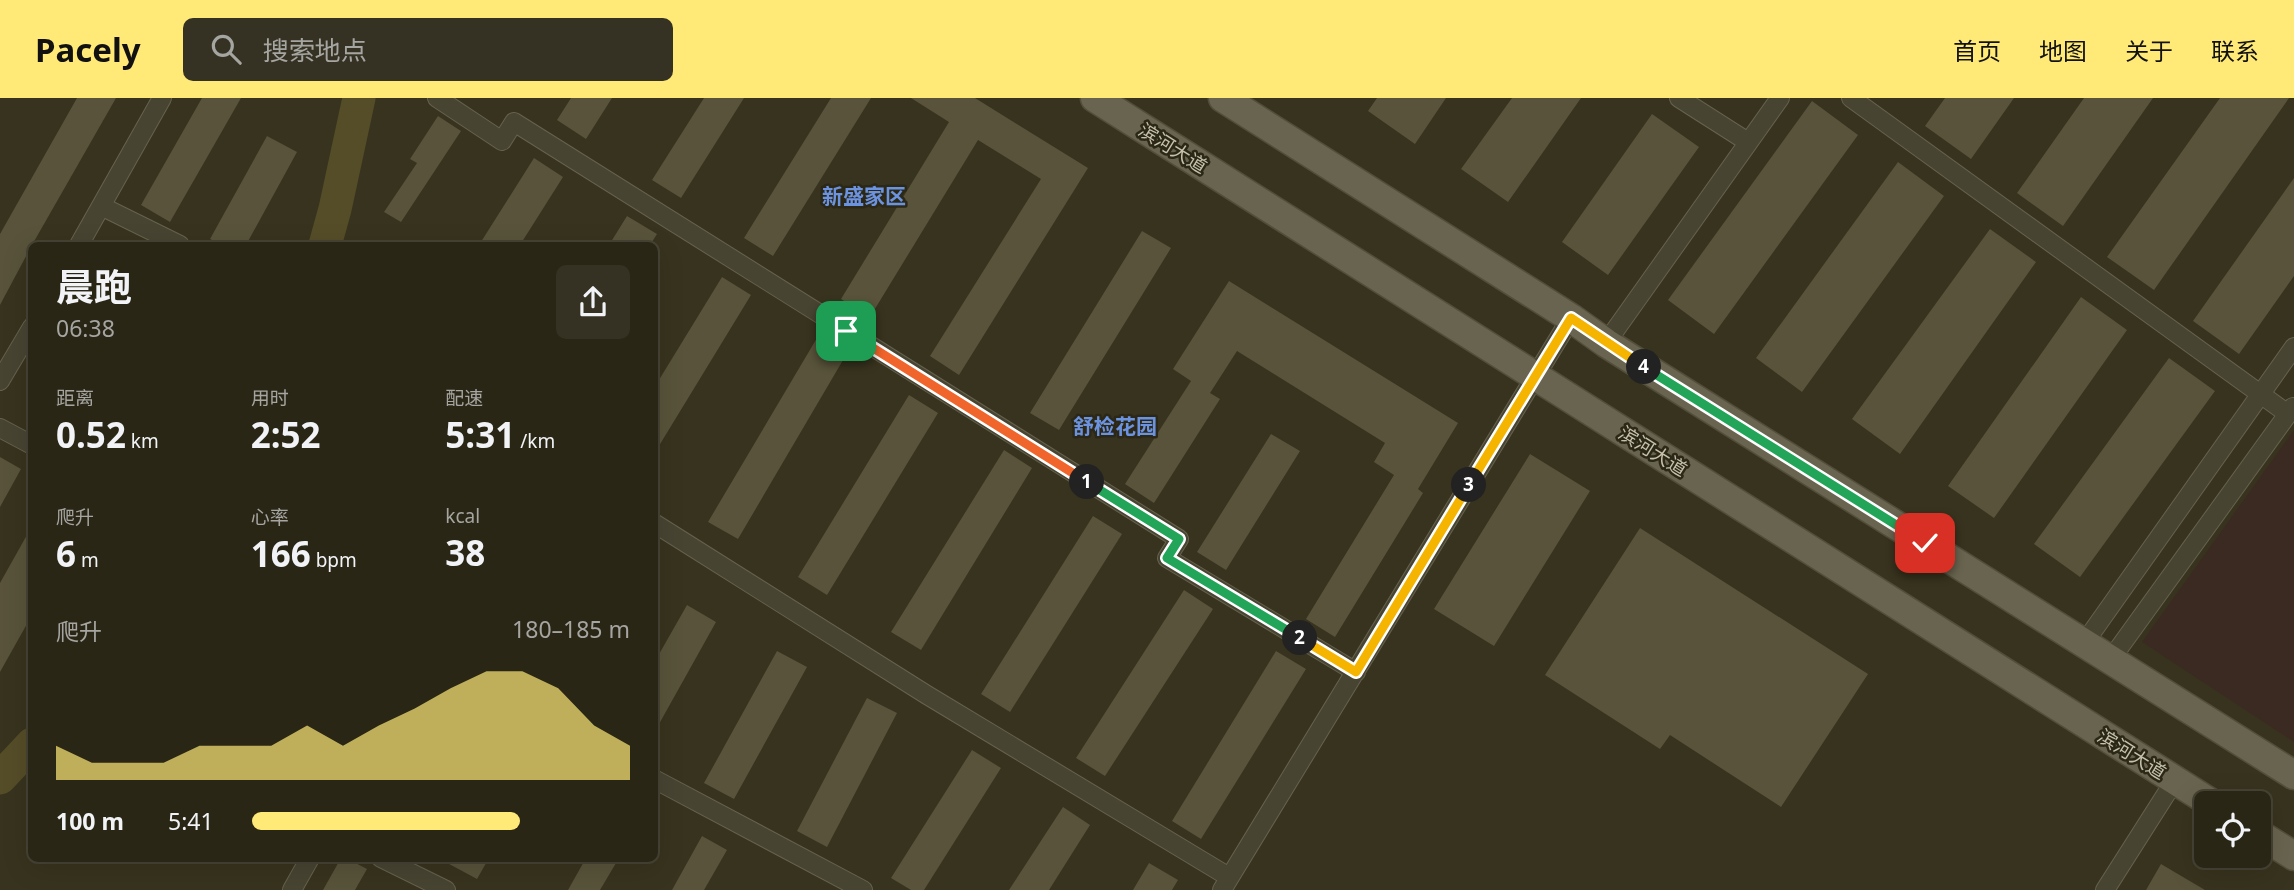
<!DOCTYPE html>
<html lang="zh">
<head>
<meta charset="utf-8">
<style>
  :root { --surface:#2a2616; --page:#363223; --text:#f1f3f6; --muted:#a5a5a1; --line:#464335; --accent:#ffea77 }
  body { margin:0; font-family:"Noto Sans","Noto Sans SC",sans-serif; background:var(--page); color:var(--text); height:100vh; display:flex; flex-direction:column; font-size:26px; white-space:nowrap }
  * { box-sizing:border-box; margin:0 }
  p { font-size:23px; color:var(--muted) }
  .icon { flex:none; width:38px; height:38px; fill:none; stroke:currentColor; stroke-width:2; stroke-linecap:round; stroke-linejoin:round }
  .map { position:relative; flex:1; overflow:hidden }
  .side { position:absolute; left:28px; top:144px; width:630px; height:620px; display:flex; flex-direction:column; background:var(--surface); border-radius:10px; box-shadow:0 7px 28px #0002,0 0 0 2px var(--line) }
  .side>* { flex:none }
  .tools { position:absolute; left:2194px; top:693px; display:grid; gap:14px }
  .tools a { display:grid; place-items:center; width:77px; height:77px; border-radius:10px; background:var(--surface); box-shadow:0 7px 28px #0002,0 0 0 2px var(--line); font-size:35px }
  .pin { position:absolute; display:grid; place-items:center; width:60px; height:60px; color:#fff; margin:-30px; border-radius:14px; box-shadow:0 4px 10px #0006 }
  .km { position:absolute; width:35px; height:35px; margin:-18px; border-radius:50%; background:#222; color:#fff; font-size:19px; line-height:35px; text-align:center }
  .round { display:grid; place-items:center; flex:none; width:74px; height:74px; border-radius:10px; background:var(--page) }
  .overview { display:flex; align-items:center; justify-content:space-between; height:119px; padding:0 28px }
  h1 { font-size:38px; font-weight:700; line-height:52px }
  .stats { display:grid; grid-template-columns:repeat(3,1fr); gap:10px; height:119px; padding:7px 28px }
  .stats div { display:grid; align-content:center }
  .stats b { font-size:35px; font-weight:700 }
  .stats small { font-size:19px; font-weight:400 }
  .stats p { font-size:19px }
  .chart { height:196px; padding:14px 28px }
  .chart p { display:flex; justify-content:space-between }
  .chart svg { width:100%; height:126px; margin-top:7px; fill:var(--accent); opacity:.7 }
  ul { padding:0 28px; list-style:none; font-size:23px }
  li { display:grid; grid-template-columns:112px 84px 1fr; align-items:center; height:52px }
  li i { height:18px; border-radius:9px; background:var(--accent) }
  header { display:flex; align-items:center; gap:42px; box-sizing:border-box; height:98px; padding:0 35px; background:var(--accent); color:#111 }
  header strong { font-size:33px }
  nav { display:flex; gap:38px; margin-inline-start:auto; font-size:24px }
  .search { width:490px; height:63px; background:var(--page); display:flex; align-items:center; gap:18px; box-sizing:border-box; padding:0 24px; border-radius:10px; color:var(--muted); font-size:26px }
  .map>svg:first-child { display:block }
  .green { fill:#3b2a22 }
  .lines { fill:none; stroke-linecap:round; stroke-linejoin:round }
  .river { stroke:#554d28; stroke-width:33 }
  .building { fill:#58533a }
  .minor-casing { stroke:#66624f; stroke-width:20 }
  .primary-casing { stroke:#524e3b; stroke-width:31 }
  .minor { stroke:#484432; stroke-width:18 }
  .primary { stroke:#69644f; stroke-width:28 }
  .split-1-casing { stroke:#fff; stroke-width:14 }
  .split-2-casing { stroke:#fff; stroke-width:14 }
  .split-3-casing { stroke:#fff; stroke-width:14 }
  .split-4-casing { stroke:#fff; stroke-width:14 }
  .split-5-casing { stroke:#fff; stroke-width:14 }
  .split-1 { stroke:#f0652b; stroke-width:9 }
  .split-2 { stroke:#22a559; stroke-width:9 }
  .split-3 { stroke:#f5b400; stroke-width:9 }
  .split-4 { stroke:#f5b400; stroke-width:9 }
  .split-5 { stroke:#22a559; stroke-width:9 }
  .labels { text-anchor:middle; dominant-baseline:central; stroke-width:5; stroke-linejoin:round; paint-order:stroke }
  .street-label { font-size:19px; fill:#c5c1ab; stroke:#2c2817 }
  .neighbourhood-label { font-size:21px; font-weight:bold; fill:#6c93e0; stroke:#2c2817 }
</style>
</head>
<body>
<header>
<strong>Pacely</strong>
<div class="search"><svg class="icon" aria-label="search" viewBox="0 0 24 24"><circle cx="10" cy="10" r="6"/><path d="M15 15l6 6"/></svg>搜索地点</div>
<nav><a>首页</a><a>地图</a><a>关于</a><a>联系</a></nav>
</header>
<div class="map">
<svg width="2294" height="792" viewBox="0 0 2294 792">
  <rect width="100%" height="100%" fill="#38331e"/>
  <path class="green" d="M2294,332v312l-152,-100z"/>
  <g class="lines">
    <path class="river" d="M325,147l10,-36 24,-111
      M0,680l32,-34"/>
  </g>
  <path class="building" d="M77,0h39l-84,147 -32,60v-71z
    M202,0h39l-71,124 -29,-17z
    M571,0h41l-26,41 -29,-19z
    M704,0h40l-63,100 -29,-18z
    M831,0h40l-98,158 -29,-18z
    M911,0h64l113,70 -129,207 -29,-19 111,-177 -63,-39 -108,177 -29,-18 108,-177z
    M1377,0h69l-31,46 -47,-33z
    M1512,0h69l-73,104 -47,-33z
    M1945,0h69l-43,61 -46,-33z
    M2084,0h69l-90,128 -46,-33z
    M2220,0h69l-135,192 -47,-33z
    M1812,3l46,34 -144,199 -46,-34z
    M1652,16l47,33 -91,128 -46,-33z
    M438,18l23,15 -60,91 -17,-10 33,-49 -7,-4z
    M267,38l30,16 -51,93h-24l-12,-6z
    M534,60l29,19 -43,68h-41z
    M1898,64l46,34 -142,196 -46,-34z
    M2294,80v98l-55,78 -46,-33z
    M627,118l30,18 -7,11h-41z
    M1990,131l46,33 -136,192 -48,-35z
    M1142,133l29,17 -112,182 -29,-17z
    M722,179l29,18 -97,159v-66z
    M1229,183l229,142 -40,66 5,4 -88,144 -29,-18 88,-144 -20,-13 11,-19 -148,-92 -27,42 10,6 -66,104 -29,-19 66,-103 -18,-12z
    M2081,199l46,33 -133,188 -46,-32z
    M817,240l29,17 -108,184 -30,-17z
    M2169,260l46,33 -135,186 -46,-33z
    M909,297l29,18 -111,182 -29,-18z
    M1271,336l29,17 -74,119 -29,-18z
    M1004,352l28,18 -111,182 -30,-18z
    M1530,356l60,37 -96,155 -60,-37z
    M0,359l21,12 -21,38z
    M1093,418l29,18 -112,178 -29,-18z
    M32,428v89l-32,57v-89z
    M1640,430l228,146 -87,133 -111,-72 -10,14 -115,-74z
    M1184,492l29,19 -108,167 -29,-18z
    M687,507l29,17 -62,111v-70z
    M777,553l30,16 -73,132 -30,-16z
    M1276,553l30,18 -105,170 -29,-18z
    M867,600l30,15 -70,134 -30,-16z
    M972,652l29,18 -77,122h-13l-20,-12z
    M1063,709l27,18 -41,65h-40z
    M702,738l25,14 -23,40h-32z
    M341,760h5l21,11 -12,21h-32z
    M438,760h51l-12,21z
    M586,760h33l-19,32h-32z
    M1149,765l29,17 -6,10h-39z
    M2161,766l44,26h-59z"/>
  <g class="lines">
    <defs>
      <path id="minor" d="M437,0l65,43 12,-19 665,417 -12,19 189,114
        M1679,0l69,44
        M1851,0l437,316
        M101,108l79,39
        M79,147l83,-147
        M1606,245l174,-245
        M0,283l32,-54
        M0,330l32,17
        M654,425l273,172 302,182
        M2085,544l209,-295
        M2111,561l182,-252
        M654,681l209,111
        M381,760l65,32
        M292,792l18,-32
        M1222,792l349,-572
        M2105,792l70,-110"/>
      <path id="primary" d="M1095,0l1116,705
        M1223,0l348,220 35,25 688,432
        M2259,736l35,22"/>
    </defs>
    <use href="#minor" class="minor-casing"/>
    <use href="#primary" class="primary-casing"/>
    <use href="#minor" class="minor"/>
    <use href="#primary" class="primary"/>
  </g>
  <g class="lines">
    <defs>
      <path id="split-1" d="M846,233l241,151"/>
      <path id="split-2" d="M1087,384l92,57 -12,19 133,80"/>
      <path id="split-3" d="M1300,540l56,34 113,-187"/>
      <path id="split-4" d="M1469,387l102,-167 73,49"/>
      <path id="split-5" d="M1644,269l281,176"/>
    </defs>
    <use href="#split-1" class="split-1-casing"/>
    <use href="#split-2" class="split-2-casing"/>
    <use href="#split-3" class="split-3-casing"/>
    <use href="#split-4" class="split-4-casing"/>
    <use href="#split-5" class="split-5-casing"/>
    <use href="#split-1" class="split-1"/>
    <use href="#split-2" class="split-2"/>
    <use href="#split-3" class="split-3"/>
    <use href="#split-4" class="split-4"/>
    <use href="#split-5" class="split-5"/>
  </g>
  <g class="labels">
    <g class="street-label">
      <text transform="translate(1173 50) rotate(32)">滨河大道</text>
      <text transform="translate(1653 353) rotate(32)">滨河大道</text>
      <text transform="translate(2132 656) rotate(32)">滨河大道</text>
    </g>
    <g class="neighbourhood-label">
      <text x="864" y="98">新盛家区</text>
      <text x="1115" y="328">舒检花园</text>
    </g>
  </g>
</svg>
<div class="tools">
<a><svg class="icon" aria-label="locate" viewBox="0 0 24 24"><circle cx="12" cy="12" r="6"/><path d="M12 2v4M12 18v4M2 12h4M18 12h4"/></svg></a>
</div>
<div class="pin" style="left:846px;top:233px;background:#1e9e55"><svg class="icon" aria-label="arrive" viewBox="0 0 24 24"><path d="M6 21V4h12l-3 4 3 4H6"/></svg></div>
<div class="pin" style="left:1925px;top:445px;background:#d93025"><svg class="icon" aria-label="check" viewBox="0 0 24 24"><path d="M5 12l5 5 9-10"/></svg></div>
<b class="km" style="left:1087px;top:384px">1</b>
<b class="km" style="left:1300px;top:540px">2</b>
<b class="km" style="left:1469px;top:387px">3</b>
<b class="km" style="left:1644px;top:269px">4</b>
<section class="side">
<div class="overview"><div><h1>晨跑</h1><p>06:38</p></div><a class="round"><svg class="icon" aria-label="share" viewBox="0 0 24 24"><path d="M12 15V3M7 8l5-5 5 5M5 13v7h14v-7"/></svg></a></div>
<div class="stats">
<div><p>距离</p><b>0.52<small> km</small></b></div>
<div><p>用时</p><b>2:52</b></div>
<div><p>配速</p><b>5:31<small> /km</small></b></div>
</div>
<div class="stats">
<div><p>爬升</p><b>6<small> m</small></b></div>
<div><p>心率</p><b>166<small> bpm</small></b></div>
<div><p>kcal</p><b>38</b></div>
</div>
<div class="chart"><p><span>爬升</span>180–185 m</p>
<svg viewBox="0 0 160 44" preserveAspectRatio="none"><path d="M0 44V32L10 38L20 38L30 38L40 32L50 32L60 32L70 25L80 32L90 25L100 19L110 12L120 6L130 6L140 12L150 25L160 32V44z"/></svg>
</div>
<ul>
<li><b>100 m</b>5:41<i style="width:71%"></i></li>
</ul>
</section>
</div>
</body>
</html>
